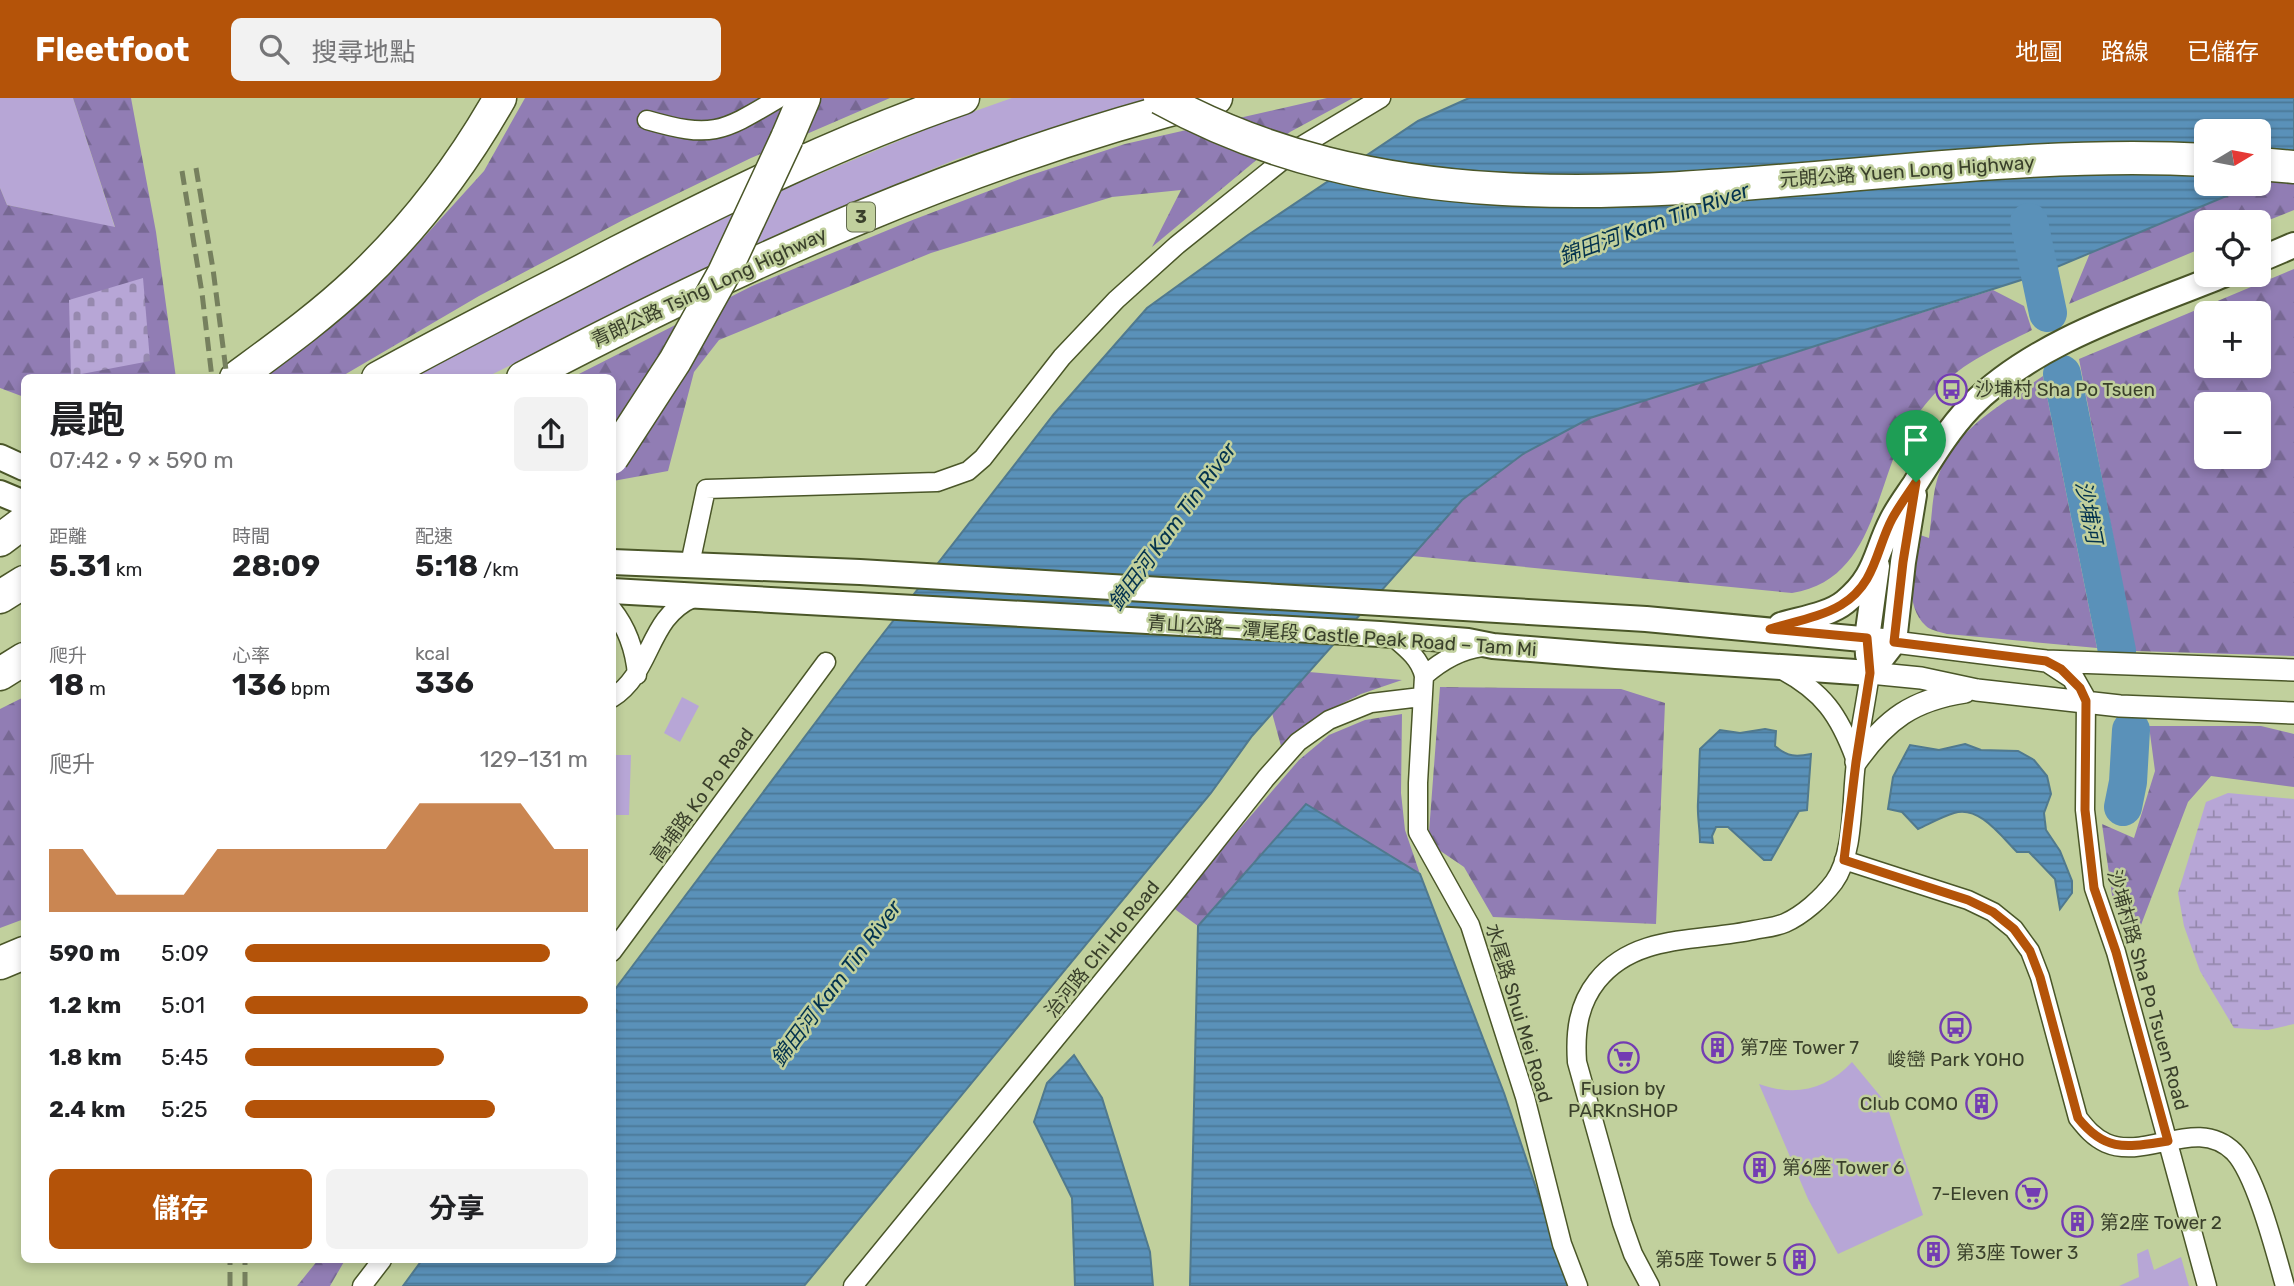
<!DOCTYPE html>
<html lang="zh-TW">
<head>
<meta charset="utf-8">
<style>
  :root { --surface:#fff; --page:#f2f2f2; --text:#202124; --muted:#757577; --accent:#b45309 }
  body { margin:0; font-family:Rubik,"Noto Sans TC",sans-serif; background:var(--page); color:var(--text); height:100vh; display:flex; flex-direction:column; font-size:26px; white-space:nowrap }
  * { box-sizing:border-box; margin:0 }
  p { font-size:23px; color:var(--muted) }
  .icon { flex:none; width:38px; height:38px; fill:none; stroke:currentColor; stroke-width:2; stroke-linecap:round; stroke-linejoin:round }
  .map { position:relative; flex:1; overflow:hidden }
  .side { position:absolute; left:21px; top:276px; width:595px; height:889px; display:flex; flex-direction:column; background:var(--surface); border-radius:10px; box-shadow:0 4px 10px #0003 }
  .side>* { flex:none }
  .needle { width:46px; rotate:80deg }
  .fabs { position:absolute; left:2194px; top:21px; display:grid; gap:14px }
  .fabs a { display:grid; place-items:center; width:77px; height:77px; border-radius:10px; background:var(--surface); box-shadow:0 4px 10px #0003; font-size:35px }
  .pin { position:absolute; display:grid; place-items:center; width:60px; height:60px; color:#fff; margin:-72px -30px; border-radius:50% 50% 50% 0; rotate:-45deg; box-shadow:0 0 7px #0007 }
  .pin .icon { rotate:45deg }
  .round { display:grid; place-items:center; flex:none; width:74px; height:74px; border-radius:10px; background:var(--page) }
  .headline { display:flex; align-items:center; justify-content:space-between; height:119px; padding:0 28px }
  h1 { font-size:38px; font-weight:700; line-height:52px }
  .metrics { display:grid; grid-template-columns:repeat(3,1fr); gap:10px; height:119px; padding:7px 28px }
  .metrics div { display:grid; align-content:center }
  .metrics b { font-size:30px; font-weight:700 }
  .metrics small { font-size:19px; font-weight:400 }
  .metrics p { font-size:19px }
  .chart { height:196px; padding:14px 28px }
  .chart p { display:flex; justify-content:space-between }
  .chart svg { width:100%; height:126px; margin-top:7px; fill:var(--accent); opacity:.7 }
  .cta { display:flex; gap:14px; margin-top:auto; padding:14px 28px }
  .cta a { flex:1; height:80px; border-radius:10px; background:var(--accent); color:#fff; font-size:28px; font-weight:700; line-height:80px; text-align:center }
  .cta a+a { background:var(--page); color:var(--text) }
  ul { padding:0 28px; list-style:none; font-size:23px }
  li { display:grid; grid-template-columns:112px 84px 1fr; align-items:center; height:52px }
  li i { height:18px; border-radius:9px; background:var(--accent) }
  header { display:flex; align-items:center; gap:42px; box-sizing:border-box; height:98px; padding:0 35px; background:var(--accent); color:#fff }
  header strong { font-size:33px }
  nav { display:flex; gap:38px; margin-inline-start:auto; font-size:24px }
  .search { width:490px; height:63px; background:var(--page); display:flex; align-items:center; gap:18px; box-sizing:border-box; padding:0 24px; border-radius:10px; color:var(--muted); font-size:26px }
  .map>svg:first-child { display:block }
  .green { fill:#b7a6d6 }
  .forest { fill:url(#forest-firs); fill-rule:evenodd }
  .wetland { fill:url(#wetland-marsh) }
  .cemetery { fill:url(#cemetery-stones) }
  .water { fill:url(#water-rules); stroke:#50798e; stroke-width:2 }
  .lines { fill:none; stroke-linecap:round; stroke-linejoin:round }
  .river { stroke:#5a91b9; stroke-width:38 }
  .minor-casing { stroke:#4a5628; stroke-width:21 }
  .tertiary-casing { stroke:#4a5628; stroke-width:24 }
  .secondary-casing { stroke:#4a5628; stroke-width:28 }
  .motorway-casing { stroke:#4a5628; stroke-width:35 }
  .minor { stroke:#fff; stroke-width:18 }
  .tertiary { stroke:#fff; stroke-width:21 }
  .secondary { stroke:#fff; stroke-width:24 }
  .motorway { stroke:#fff; stroke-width:32 }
  .rail { stroke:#76805e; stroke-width:5; stroke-dasharray:14 7; stroke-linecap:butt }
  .motorway-bridge-casing { stroke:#4a5628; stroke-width:35; stroke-linecap:butt }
  .motorway-bridge { stroke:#fff; stroke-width:32 }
  .route-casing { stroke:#fff; stroke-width:14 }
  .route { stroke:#b45309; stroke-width:9 }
  .labels { text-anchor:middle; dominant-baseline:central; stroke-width:5; stroke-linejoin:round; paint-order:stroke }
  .shield { fill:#c1d09d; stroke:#626b4d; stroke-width:2 }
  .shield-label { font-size:18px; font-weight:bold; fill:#3a402b }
  .street-label { font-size:19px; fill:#3a402b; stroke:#c1d09d }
  .poi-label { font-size:19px; fill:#3a402b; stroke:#c1d09d; text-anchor:start }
  .water-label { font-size:21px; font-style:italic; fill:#04334e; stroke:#c1d09d }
</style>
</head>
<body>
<header>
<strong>Fleetfoot</strong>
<div class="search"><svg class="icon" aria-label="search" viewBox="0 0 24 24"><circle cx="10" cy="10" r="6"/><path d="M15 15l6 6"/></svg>搜尋地點</div>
<nav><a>地圖</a><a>路線</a><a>已儲存</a></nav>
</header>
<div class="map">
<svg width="2294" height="1188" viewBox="0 0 2294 1188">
  <defs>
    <pattern id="forest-firs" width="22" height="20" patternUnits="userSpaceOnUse" patternTransform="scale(1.75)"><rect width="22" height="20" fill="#917db4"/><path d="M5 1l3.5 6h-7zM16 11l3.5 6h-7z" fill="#776893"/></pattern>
    <pattern id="wetland-marsh" width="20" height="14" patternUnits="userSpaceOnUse" patternTransform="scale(1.75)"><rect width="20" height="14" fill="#b7a6d6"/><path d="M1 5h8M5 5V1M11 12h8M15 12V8" fill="none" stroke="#9689ae"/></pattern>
    <pattern id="cemetery-stones" width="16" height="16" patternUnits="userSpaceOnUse" patternTransform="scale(1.75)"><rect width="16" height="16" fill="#b7a6d6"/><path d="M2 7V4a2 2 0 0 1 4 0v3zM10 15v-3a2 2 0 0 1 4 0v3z" fill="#9689ae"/></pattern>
    <pattern id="water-rules" width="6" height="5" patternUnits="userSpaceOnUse" patternTransform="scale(1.75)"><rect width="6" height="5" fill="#5a91b9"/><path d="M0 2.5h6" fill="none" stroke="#4b7897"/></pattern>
  </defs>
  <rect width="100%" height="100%" fill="#c1d09d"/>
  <path class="green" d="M0,0h73l42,130 -108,-23 -7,-17z
    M1012,0h145l-49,12 -151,49 -150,62 -179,85 -143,72h-73l201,-108 180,-85 151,-63z
    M682,599l17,9 -19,36 -16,-9z
    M613,657h18l-2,60h-16z
    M1852,964l34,41 37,112 -85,39 -30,-55 -49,-115c36,13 67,6 93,-22z
    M2148,1151l6,21 27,-13 8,29h-70l20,-9 -2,-23z"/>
  <path class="forest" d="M73,0h58l25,134 20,146h-152v19l-24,-9v-200l7,17 108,22z
    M525,0h365l-139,60 -126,61 -146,77 -140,82h-76l143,-121 78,-86z
    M1327,0h26l-63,34 -138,115 29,-57 -69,7 -181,56 -212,87 -25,32 -26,99 -55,10 -1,-103h-41l181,-92 158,-65 118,-45 97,-32z
    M2294,70v42l-35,14v-2h-52v24l-138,58 21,-51z
    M2294,171v387l-159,-5 -56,-292zM2207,215h52v53h-52zM2207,306h52v53h-52z
    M1993,192l31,16 8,24c-33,17 -70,32 -94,60 -12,13 -31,36 -38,52 -26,59 -32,139 -108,151l-380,-37 50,-56 61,-46 67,-36z
    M2043,278l54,272 -150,-14c-7,-2 -17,-4 -21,-8 -24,-22 -12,-64 -9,-92l12,4c3,-20 3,-45 10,-64 16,-46 67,-72 104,-98z
    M1309,574l93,8 -41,14 -44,22 -36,30 -9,-33z
    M1440,589l181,2 44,14 -9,221 -163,-7 -29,-50 -25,-17 -10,-18z
    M24,599v222l-24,9v-219z
    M1402,616l-1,79 4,37 15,44 -114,-70 -108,122 -26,-19 127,-147 30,-25 36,-15z
    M2149,628h112l33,8v53l-83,-11 -23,26 -52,136 -23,-36 -11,-78 32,14 21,-67z
    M318,1162h27l-15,26h-33z"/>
  <path class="wetland" d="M2228,695l66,6v225l-26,6 -34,-2 -34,-57 -16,-45 -6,-33 28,-91z"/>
  <path class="cemetery" d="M143,180l7,83 -79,15 -2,-76z"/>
  <path class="water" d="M1469,0h825v70l-35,14v-51h-52v53h48l-215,90 -450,144 -67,36 -61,46 -210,236 -41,57 -407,493h-401l19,-26h190v-244l5,-5 -4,-5v-14l245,-326 196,-252 93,-106 101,-73 170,-114z
    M1765,631l11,2 -1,15c13,11 21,11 36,8l-4,56 -8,1 -28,49h-7l-36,-33h-12l-4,9 1,7 -13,-1c0,-13 -3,-27 -2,-40 1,-19 1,-35 2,-53l20,-19 20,3z
    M1965,646l16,6 37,1 16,9 13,16 4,18 -7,19 2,17 14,21 12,30v12l-12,16 -5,-30 -26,-27h-12c-16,-16 -38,-47 -63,-39 -13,4 -25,11 -36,16l-16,-17 -14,-3 5,-32 17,-32 29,5z
    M1306,706l114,70 84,219 65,193h-379l8,-360z
    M1074,957l28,43 48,154 3,34h-78l-3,-88 -38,-76 13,-39z"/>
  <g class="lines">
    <path class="river" d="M2029,124l19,91
      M2062,276l55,277
      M2123,709l5,-25 3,-52"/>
    <defs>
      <path id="minor" d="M647,22c66,19 75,12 132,-22
        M690,466l16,-75 231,-7 31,-11 15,-13 79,-101 54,-57 61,-55 121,-97 83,-50
        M612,511c16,20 23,41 25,66
        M1392,538c13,11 28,22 32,40l-6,107v49l52,93 55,172 37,147 16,42
        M1782,572c41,22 57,45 73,88
        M1424,578c17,-15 35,-26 58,-29
        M612,600c41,-26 35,-80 81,-100
        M2086,603l-1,109 9,78 22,64 91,334
        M1844,762l124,40 25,12 21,17 16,22 10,26 38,141c8,10 15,19 28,25 41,18 91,-28 128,9 22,23 42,102 51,134
        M612,854l214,-290
        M362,1188l20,-26
        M853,1188l325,-397 88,-111 32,-36 31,-22 42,-17 50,-6
        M1650,1188l-17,-32 -11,-31 -45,-161c-2,-30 1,-57 20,-81 38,-48 102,-39 157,-51 10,-2 22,-3 31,-7 18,-8 37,-25 49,-41 21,-29 17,-84 22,-119 3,-30 10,-60 14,-90"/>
      <path id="tertiary" d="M1894,544l152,19 248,9
        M2047,563l26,17 13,23
        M1870,575l51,5 56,12 143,16 174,7
        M1856,664c30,-43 57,-62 109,-70"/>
      <path id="secondary" d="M2259,162l35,-15
        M0,359l24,11
        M0,395l24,10
        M612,464l248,10 786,47 248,23
        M612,493l768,43 88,7 25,5 123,10 254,17
        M1781,527c20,-6 48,-10 64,-23 32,-26 30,-49 47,-82 6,-12 15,-24 23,-36 17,-27 33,-54 55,-77 64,-66 170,-98 253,-132
        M1868,557l-1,-17 10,-72
        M1870,575l24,-31 9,-80 11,-67"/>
      <path id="motorway" d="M787,40l17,-40
        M2259,66l35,3
        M236,280c42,-31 84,-61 122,-97 56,-53 104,-116 142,-183
        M378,280c79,-44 160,-84 240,-126 112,-57 225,-113 345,-154
        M523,280c221,-116 450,-220 693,-280
        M0,442l24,-18
        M0,499l24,-15
        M0,576l24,-15
        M0,865l24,-10"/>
    </defs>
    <use href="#minor" class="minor-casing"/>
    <use href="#tertiary" class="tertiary-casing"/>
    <use href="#secondary" class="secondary-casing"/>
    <use href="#motorway" class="motorway-casing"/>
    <use href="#minor" class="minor"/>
    <use href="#tertiary" class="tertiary"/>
    <use href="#secondary" class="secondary"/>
    <use href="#motorway" class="motorway"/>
    <path class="rail" d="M196,70l17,101 14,109
      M182,73l20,122 10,85
      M230,1188v-26
      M245,1188v-26"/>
    <defs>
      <path id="motorway-bridge" d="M1160,0c322,178 702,42 1047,62
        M612,360l63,-97 49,-88 63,-135"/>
    </defs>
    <use href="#motorway-bridge" class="motorway-bridge-casing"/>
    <use href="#motorway-bridge" class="motorway-bridge"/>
  </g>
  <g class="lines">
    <defs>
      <path id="route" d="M1916,384l-13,80 -9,80 152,19 15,8 19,19 6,13 -1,109 9,78 22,64 52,189c-41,6 -62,12 -90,-23l-38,-141 -10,-26 -16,-22 -21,-17 -25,-12 -124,-40 12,-98 14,-89 -3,-35 -97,-9c23,-7 51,-12 71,-24 35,-21 35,-56 51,-86 7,-13 16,-25 24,-37z"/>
    </defs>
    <use href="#route" class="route-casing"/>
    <use href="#route" class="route"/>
  </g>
  <defs>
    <symbol id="bus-ring" viewBox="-11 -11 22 22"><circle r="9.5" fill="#c1d09d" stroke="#733cb3" stroke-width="1.5"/><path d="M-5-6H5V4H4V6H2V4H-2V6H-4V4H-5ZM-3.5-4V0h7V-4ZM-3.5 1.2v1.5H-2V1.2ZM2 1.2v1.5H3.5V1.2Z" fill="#733cb3"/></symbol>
    <symbol id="building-ring" viewBox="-11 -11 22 22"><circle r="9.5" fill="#c1d09d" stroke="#733cb3" stroke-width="1.5"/><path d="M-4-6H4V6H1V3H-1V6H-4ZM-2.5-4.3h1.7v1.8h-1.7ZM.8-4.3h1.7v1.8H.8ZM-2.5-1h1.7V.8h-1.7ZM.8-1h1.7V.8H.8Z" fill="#733cb3"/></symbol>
    <symbol id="supermarket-ring" viewBox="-11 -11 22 22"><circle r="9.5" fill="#c1d09d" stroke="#733cb3" stroke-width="1.5"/><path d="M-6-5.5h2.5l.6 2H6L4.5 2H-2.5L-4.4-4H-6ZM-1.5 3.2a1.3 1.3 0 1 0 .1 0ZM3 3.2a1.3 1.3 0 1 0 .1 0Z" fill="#733cb3"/></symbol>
  </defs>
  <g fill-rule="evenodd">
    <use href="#bus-ring" x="1934" y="274" width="35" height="35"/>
    <use href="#bus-ring" x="1938" y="912" width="35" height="35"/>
    <use href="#building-ring" x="1700" y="932" width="35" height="35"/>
    <use href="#supermarket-ring" x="1606" y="942" width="35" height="35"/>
    <use href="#building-ring" x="1964" y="988" width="35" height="35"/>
    <use href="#building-ring" x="1742" y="1052" width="35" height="35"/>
    <use href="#supermarket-ring" x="2014" y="1078" width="35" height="35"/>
    <use href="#building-ring" x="2060" y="1106" width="35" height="35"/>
    <use href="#building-ring" x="1916" y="1136" width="35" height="35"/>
    <use href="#building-ring" x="1782" y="1144" width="35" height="35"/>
  </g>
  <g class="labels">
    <rect class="shield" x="847" y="104.5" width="28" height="29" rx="5"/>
    <g class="shield-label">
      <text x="861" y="119">3</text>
    </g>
    <g class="street-label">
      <text transform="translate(1907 73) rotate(-4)">元朗公路 Yuen Long Highway</text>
      <text transform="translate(709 189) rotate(-25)">青朗公路 Tsing Long Highway</text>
      <text transform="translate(1342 538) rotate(4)">青山公路－潭尾段 Castle Peak Road – Tam Mi</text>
      <text transform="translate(702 697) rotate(-54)">高埔路 Ko Po Road</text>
      <text transform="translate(1102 851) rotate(-51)">治河路 Chi Ho Road</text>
      <text transform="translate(2148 892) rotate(74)">沙埔村路 Sha Po Tsuen Road</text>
      <text transform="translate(1519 915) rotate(73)">水尾路 Shui Mei Road</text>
    </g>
    <g class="poi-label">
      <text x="1975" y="291">沙埔村 Sha Po Tsuen</text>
      <text x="1740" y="949">第7座 Tower 7</text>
      <text x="1956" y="961" text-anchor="middle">峻巒 Park YOHO</text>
      <text x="1623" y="990" text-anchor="middle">Fusion by<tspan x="1623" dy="22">PARKnSHOP</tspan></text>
      <text x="1958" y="1005" text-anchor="end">Club COMO</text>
      <text x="1782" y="1069">第6座 Tower 6</text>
      <text x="2009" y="1095" text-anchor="end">7-Eleven</text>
      <text x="2100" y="1124">第2座 Tower 2</text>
      <text x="1956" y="1154">第3座 Tower 3</text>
      <text x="1777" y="1161" text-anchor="end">第5座 Tower 5</text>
    </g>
    <g class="water-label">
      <text transform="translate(1654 125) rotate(-20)">錦田河 Kam Tin River</text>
      <text transform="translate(2089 414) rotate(79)">沙埔河</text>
      <text transform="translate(1172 428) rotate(-54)">錦田河 Kam Tin River</text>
      <text transform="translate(836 885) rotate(-53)">錦田河 Kam Tin River</text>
    </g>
  </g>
</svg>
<div class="fabs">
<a><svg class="needle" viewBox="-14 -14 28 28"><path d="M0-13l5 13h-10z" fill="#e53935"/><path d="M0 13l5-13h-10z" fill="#757577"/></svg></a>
<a><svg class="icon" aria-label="locate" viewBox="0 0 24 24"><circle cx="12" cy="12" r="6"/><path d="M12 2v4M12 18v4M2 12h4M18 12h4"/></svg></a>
<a>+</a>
<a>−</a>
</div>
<div class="pin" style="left:1916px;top:384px;background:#1e9e55"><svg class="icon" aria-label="arrive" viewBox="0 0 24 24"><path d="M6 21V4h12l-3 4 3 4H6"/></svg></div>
<section class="side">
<div class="headline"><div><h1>晨跑</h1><p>07:42 · 9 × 590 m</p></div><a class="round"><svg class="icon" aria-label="share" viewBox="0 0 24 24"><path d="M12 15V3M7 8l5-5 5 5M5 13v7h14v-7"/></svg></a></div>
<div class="metrics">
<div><p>距離</p><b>5.31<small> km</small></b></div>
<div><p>時間</p><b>28:09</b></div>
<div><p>配速</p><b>5:18<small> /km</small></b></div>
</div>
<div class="metrics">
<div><p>爬升</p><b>18<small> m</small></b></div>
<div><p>心率</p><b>136<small> bpm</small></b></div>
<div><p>kcal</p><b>336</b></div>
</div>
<div class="chart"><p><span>爬升</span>129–131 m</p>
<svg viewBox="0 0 160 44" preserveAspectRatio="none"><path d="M0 44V22L10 22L20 38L30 38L40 38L50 22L60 22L70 22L80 22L90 22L100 22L110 6L120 6L130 6L140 6L150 22L160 22V44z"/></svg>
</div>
<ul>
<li><b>590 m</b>5:09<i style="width:89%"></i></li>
<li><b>1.2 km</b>5:01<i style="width:100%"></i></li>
<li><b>1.8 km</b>5:45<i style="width:58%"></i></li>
<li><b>2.4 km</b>5:25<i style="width:73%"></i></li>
</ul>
<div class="cta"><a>儲存</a><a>分享</a></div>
</section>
</div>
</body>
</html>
